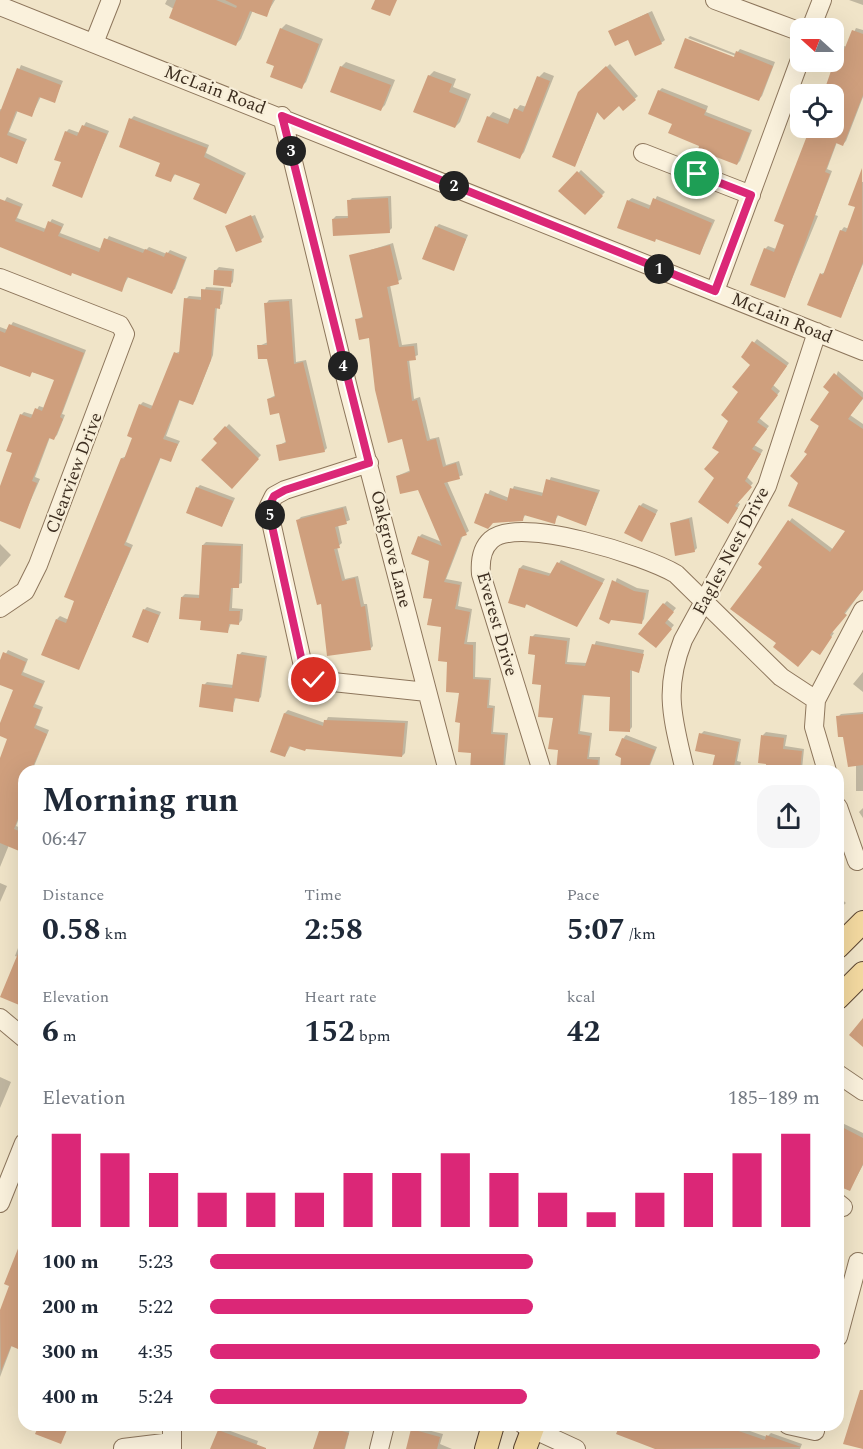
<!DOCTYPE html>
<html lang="en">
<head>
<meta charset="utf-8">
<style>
  :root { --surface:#fff; --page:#f6f6f7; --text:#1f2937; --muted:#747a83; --accent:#db2777 }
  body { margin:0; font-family:Spectral,serif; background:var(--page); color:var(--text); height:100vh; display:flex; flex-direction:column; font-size:22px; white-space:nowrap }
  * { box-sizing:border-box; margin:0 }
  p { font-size:20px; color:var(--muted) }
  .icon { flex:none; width:33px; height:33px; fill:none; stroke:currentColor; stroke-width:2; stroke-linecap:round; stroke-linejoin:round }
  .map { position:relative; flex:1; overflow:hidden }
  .side { position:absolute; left:18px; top:765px; width:826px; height:666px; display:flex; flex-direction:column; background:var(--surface); border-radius:18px; box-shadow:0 6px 24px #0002 }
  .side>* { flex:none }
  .needle { width:39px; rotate:291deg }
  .controls { position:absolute; left:790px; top:18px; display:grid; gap:12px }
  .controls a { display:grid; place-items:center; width:54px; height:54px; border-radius:12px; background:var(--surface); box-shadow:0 6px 24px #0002; font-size:30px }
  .pin { position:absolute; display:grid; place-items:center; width:51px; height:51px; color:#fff; margin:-26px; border:3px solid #fff; border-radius:50%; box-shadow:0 2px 6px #0007 }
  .km { position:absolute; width:30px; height:30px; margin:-15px; border-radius:50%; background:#222; color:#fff; font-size:16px; line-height:30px; text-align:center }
  .round { display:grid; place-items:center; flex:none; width:63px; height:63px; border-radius:18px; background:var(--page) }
  .headline { display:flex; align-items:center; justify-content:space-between; height:102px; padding:0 24px }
  h1 { font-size:33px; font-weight:700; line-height:45px }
  .stats { display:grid; grid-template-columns:repeat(3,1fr); gap:9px; height:102px; padding:6px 24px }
  .stats div { display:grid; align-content:center }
  .stats b { font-size:30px; font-weight:700 }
  .stats small { font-size:16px; font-weight:400 }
  .stats p { font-size:16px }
  .chart { height:168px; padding:12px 24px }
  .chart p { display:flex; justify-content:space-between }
  .chart svg { width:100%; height:108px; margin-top:6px; stroke:var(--accent); stroke-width:6 }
  ul { padding:0 24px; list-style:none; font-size:20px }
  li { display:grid; grid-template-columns:96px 72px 1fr; align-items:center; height:45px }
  li i { height:15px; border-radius:8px; background:var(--accent) }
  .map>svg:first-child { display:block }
  .shadow { fill:#0003 }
  .building { fill:#cf9f7d }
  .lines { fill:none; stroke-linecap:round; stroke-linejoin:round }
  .minor-casing { stroke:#8d765c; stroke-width:20 }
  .major-casing { stroke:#5b4430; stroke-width:24 }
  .minor { stroke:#faf1dc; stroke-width:18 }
  .major { stroke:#f3d9a0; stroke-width:22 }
  .route-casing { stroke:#fff; stroke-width:12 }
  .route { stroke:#db2777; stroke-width:8 }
  .labels { text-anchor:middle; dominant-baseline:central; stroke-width:4.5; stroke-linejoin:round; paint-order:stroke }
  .street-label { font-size:18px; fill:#3d2e20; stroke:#f7eed8 }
</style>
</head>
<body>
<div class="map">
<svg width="863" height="1449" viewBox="0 0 863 1449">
  <rect width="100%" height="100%" fill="#f0e4c8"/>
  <path class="shadow" d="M167,0h108l-9,15 -13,-5 -12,29 -5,5 -71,-40z
    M849,0h14v5z
    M652,11l13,29 -4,3 -33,-5 -18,-7z
    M286,24l37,15 -17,43 -5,5 -20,-58z
    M856,28l7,2v67l-17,44 -3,3 -6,-2 -10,27 5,2 -17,44 3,1 -33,80 -20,-47 3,-3 8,3 10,-25 -10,-4 35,-92h23v-34h-11l18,-45 3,-3 3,1z
    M690,36l46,18 4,-5 35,13 -13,34 -3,3 -18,-41 -53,-20z
    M346,62l49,18 -10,25 -5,5 -39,-43z
    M610,64l28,32 -15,13 -4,-5 -21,7 -23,54 4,-72z
    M21,65l42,16 -9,20 -13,-5 -9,19 -14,-5 -9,22 18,7 -11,23 -16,-6v-47l2,1z
    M434,71l22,8 -3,8 18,7 -11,28 -5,5 -26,-51z
    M544,72l10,4 -30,76 -4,5 -31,-40 4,-5 17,7 10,-14 7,2 12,-30z
    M662,88l46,18 -2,6 46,18 -12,31 -3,3 -36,-19 -27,-22 -15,-32z
    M134,116l75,29 -3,8 40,20 -20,40 -24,-30 -26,-10 -5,7 -9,-18 -31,-43z
    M86,122l23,9 -28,65 -18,-35 3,-29 3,-3 11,4z
    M581,170l24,22 -20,21 -24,-22z
    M860,182h3v82l-22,52 -20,-42 5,-2 15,-41 3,-4 5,2 8,-23z
    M391,196l1,32 -3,3 -56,-12 3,-3h13v-15l3,-3z
    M657,196l58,24 -15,34 -72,-53 4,-3 20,8z
    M7,197l16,7 -6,14 29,11 6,-10 12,5 -4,9 42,16 7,-13 37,14 3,-3 18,7 3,-4 17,7 -12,32 -4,3 -42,-16 -8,14 -121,-44v-37z
    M255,215l9,22 -3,3 -34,-14z
    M439,224l29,11 -15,34 -17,-42z
    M393,243l9,36 -12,6 12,60 15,-2 1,12 -9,4 5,40 6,-2 10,42 9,-2 7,28 13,-4 4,14 -16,6 22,50 -6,4 -17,44 16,3 -4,24 14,3 -5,33h9l-1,35 16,1 -2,27 6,1 -2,26 15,1 -3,34 10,1v3h-43l1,-20 -12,-59 -12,-31 -15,-63 -3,-38 -12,-23 3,-3 20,8 -24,-54 -21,-12 14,-6 -8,-33 -33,-101 -14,-16 8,-4 -13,-60z
    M219,267l15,2 -1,13 -3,3 -14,-15z
    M206,287l18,1 -2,16 -5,3 -4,48 -18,46 -3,3 -12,-5 -14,37 14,5 -10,19 -9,-3 -35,85 7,3 -54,123 -22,-49 3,-3 9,4 53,-162 5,-2 7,-19 6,-32 3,-3 10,4 23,-53 5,-2 5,-52 3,-3 13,1z
    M292,299l4,63 10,-2 21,88 -3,3 -46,-5 9,-5 -6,-30 -13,-12 8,-4 -8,-38 -9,-11 9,-4 -2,-38 3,-4z
    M13,322l73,28 -24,64 3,1 -8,20 -3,3 -4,-1 -15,40 5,2 -21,48 -19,-19v-18l14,-37 7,-38 3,-3 10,3 5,-9 6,2 11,-29 -24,-7 -3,3 -29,-10v-38l8,3z
    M757,339l32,24 -16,22 7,6 -21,27 10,8 -15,19 9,5 -16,27 6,6 -16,19 3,2 -9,15 -15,-41 14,-58 23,-56 -10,-7z
    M838,371l25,21v7l-13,16 13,9v165l-31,43 2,1 -12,17 -44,-7 -14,-77 -4,-2 32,-46 42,32 14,-19 -39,-77z
    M229,424l32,31 -29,32 -13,-44 -4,-4z
    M551,477l49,13 -14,34 -27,-10 -5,8 -28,-8 -4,6 -46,2 14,-32 19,8 5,-12 30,7z
    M200,485l35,13 -13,28 -25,-38z
    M643,503l15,7 -16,30 -2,-34z
    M346,506l4,14 -12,5 4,18 -5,4 8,32 13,-3 6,28h3l6,42 -3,3 -48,-46 -24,-83 3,-3z
    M692,517l5,31 -3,3 -23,-28z
    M206,542l37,2 -1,39 -9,3 -1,22 11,1 -1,11 -3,3h-8l-3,8 -25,-12 -21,-22 3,-3 16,1 2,-50z
    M0,544l11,11 -11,12z
    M561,560l44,19 -26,43 -51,-19 -3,3 -5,-38 3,-3 29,9z
    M617,578l20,10 12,2 -5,29 -3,4 -40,-5z
    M667,601l9,7 -9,11 7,6 -15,18 5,-39z
    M147,607l14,5 -13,30 -4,-32z
    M535,634l35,4 -3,24 21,1 8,-22 48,9 -4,19h-8v58l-3,4 -18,-36 -27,-1 -4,37 12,2 -3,24h11l-1,14h-41l1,-23 -5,-31 -12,-33 -10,-47z
    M8,650l20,9 -5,13 22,9 -10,23 8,3 -7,18 13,5 -17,41h-8v34l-8,21 8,3v22l-15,-6 -9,22v-105l9,-24 -9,-4v-7l15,-37 -15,-7v-19z
    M242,652l25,4 -6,41 -3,3 -22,-3 -4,13 -28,-25 3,-3 27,3 5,-30z
    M863,672v20l-10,-8z
    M288,710l37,13 3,-6 80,4 -3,32 -3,3 -111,-11 -6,11v-43z
    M863,712v79h-7v-27l-18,-47 3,-3z
    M704,731l37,8 -4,22 4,1 -2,9h-27l5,-17 -16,-20z
    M766,732l21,3 -2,11 19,3 -2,20 8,2h-42l-5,-36z
    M626,735l31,12 -8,21 14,3h-42l2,-32z
    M863,808v10l-4,-6z
    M0,883l7,3 -7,16z
    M838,896l8,7 -8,7z
    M24,932v73l-6,-48 -3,-1z
    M0,1077l11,5 -11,26z
    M838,1121l25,12v32l-13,24 -12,-5z
    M24,1237v99l-6,11 -6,-2 -12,32v-63l11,-29 -5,-1z
    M322,1425h29l-6,24h-31z
    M609,1425h124l34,12 4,-4 31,11 -2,5h-141l-41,-16 2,-4z
    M416,1427l27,7 -3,10 12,5h-44z
    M222,1428l36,13 -3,8h-43z"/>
  <path class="building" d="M176,0h40l20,8 1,-2 -12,-6h48l-6,17 -17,-6 -14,35 -67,-28z
    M375,0h22l-7,16 -19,-7z
    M648,13l14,31 -27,12 -7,-16 -13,6 -7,-15z
    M280,28l39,16 -17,45 -32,-12 4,-11 -8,-3z
    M852,30l11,4v61l-20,51 -7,-3 -11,29 5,2 -45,124 -35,-13 14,-37 10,4 10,-27 -10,-4 36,-93h24v-34h-11l16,-46 5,2z
    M685,38l49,19 2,-6 37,15 -14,35 -85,-33z
    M340,66l51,19 -10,26 -51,-19z
    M606,66l30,34 -13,11 -4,-5 -15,14 -7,-8 -22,55 -23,-10 26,-65z
    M17,68l44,17 -6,18 -16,-6 -7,20 -16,-6 -9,24 18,7 -8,22 -17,-7v-45z
    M428,75l24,9 -3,8 18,7 -12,29 -42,-16z
    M537,76l13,5 -30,78 -43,-17 10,-26 21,8 6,-16 9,4z
    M658,90l48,20 -2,5 46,18 -13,32 -39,-15 1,-4 -31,-13 4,-9 -24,-10z
    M129,118l78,30 -3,9 40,19 -18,38 -33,-15 7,-15 -26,-10 -3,8 -16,-6 5,-13 -41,-16z
    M82,125l25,9 -25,64 -30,-12 9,-24 -7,-2 11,-29 12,5z
    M862,168l1,94 -22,56 -34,-13 13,-32 3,2 17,-45 6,2 9,-25 -7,-2z
    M577,171l26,25 -18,19 -27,-24z
    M388,198l2,35 -57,3 -1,-17 16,-1 -1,-18z
    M653,198l59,25 -12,32 -44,-16 -1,3 -38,-14 10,-28 22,9z
    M0,199l21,8 -6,14 29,11 4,-11 14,6 -4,9 41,16 5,-14 39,15 2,-4 19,8 2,-5 19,8 -13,34 -45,-17 -5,15 -50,-19 -1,3 -71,-29z
    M251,215l11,27 -26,10 -11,-26z
    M435,226l31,13 -12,32 -32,-12z
    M390,245l9,39 -12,3 12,60 15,-1 2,14 -9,1 5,40 5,-1 10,41 9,-2 7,28 13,-4 4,16 -16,4 23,52 -6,2 -17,45 16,3 -5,24 15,3 -6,32 9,1v34l16,1 -2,28h6l-2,26 14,1 -2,36h-33l1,-18 -13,-1 2,-29 -5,-1 4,-29 -13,-1 1,-30 -9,-1 3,-34 -14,-2 5,-26 -9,-1 6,-37 -18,-7 7,-18 24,10 -24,-56 -18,4 -4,-18 14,-4 -8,-33 -14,4 -13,-53 -6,-52 -10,2 -4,-21 8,-1 -14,-63z
    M214,270l18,1 -1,16 -18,-2z
    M201,289l20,2 -1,18 -5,-1 -4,52 -18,45 -14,-5 -16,39 15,5 -7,18 -11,-4 -36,87 7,3 -52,122 -38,-15 15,-36 10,4 8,-22 -10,-4 57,-139 3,1 8,-21 -5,-2 12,-32 12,5 23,-57 5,2 5,-56 17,2z
    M289,301l5,63 9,-2 22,90 -46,9 -3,-16 10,-2 -7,-30 -9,2 -3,-16 8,-2 -8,-38h-9l-1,-14h10l-3,-42z
    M9,324l75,29 -24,64 3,2 -9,21 -5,-2 -17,43 5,2 -17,46 -20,-8v-35l12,-33 -6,-2 14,-37 11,4 4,-10 7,3 12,-31 -22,-8 -2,5 -30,-11v-35l5,2z
    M752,341l35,25 -16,23 7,6 -21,27 10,7 -15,20 9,5 -16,27 7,6 -17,19 3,2 -10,16 -30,-22 16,-24 -10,-9 15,-17 -7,-4 16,-27 -7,-6 17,-23 -6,-5 18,-22 -9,-8z
    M834,373l29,25 -15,21 15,10v161l-19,23 3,2 -17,20 2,2 -12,18 -8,-5 -14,17 -25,-20 3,-4 -46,-34 32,-42 -4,-3 30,-44 42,32 15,-21 -57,-25 10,-23 -8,-7 17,-22 -3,-2 15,-26 -9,-6 19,-28 -6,-5z
    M225,426l34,33 -27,30 -31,-29 16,-17 -4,-4z
    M546,479l52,14 -12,33 -29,-11 -2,9 -31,-9 -1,6 -30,2 -5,6 -14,-6 11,-30 22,8 3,-13 32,8z
    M196,487l37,14 -11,26 -36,-14z
    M639,505l17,9 -14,28 -18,-9z
    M343,508l4,16 -12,3 5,21 -6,1 8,32 13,-3 6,29 4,-1 6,44 -44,6 -6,-52 -4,1 -21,-85z
    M689,519l6,33 -20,4 -5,-33z
    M202,545l39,1 -2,42h-8l-2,23h11l-1,14 -10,-1 -1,9 -28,-3 1,-9 -22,-2 2,-22 18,1z
    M557,562l46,21 -26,44 -51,-23 -1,4 -17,-5 11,-35 30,8z
    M612,580l22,11 12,2 -4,31 -31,-4 -2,4 -10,-5z
    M663,603l11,9 -9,11 7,6 -16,19 -18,-14z
    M143,609l16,6 -11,28 -16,-6z
    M530,636l37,5 -2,23 20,2 7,-22 52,10 -5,19 -9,-3v62l-21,-1 1,-34 -28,-2 -4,39 12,2 -3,23 11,1 -1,11h-41l2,-21 -10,-1 5,-31 -15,-1 3,-32 -9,-1 3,-29 -7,-1z
    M3,652l23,10 -5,13 22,9 -10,23 8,3 -7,18 13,6 -16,37h-7v32l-10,26 10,4v20l-24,-10v-85l7,-19 -7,-3v-13l13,-33 -13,-5v-25z
    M237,654l28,4 -6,44 -25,-4 -1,14 -34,-5 3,-23 30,4z
    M284,713l39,13 1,-6 81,3 -3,34 -96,-8 -1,2 -16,-5 -4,11 -15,-5z
    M863,714v51l-15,2 -5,-30h-5l-2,-21z
    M699,733l40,9 -6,29h-22l4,-16 -20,-4z
    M761,735l23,3 -1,11 19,2 -2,20h-34v-7l-8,-1z
    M622,738l33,12 -8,21h-27l1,-13 -6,-3z
    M24,939v68l-24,-10z
    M863,1018v29l-14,-12z
    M838,1125l25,13v26l-13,27 -12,-5z
    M23,1236l1,97 -6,16 -7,-3 -10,25 -1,-61 9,-24 -5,-2z
    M860,1390h3v59l-20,-5z
    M39,1425h30l-8,19 -26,-10z
    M321,1425l28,8 -5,16h-31z
    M620,1425h101l44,15 1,-5 35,12 -146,2 -39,-15z
    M411,1429l29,8 -3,12h-31z
    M218,1430l48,18v1h-56z"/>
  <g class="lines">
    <defs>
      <path id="minor" d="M715,0l86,32
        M0,6l863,345
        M811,28l11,-28
        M94,43l17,-43
        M282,116l67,276 99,379
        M643,153l108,42
        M0,278l120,47 5,9 -87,231 -13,26 -25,17
        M715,291l86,-234
        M369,463l-84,27 -11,6 -6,12 35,158 4,9 7,5 113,12
        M816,700l47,-90
        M542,771l-61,-197c-1,-12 0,-25 10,-34 28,-25 155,16 185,34l105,103 35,23 -2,27 13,44
        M685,771c-12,-52 -22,-80 -2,-131l84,-154 50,-154
        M838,807l19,54
        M0,1018l24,20
        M838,1074l25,17
        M0,1203l24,-60
        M838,1203l5,4
        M838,1337l20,-75
        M524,1425l52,24
        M788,1425l27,6
        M123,1448l49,-6
        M172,1449v-24
        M379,1449l6,-24"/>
      <path id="major" d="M838,947l25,-25
        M838,998l25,-25
        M486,1449l7,-24
        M525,1449l9,-24"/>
    </defs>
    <use href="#minor" class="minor-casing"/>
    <use href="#major" class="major-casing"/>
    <use href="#minor" class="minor"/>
    <use href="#major" class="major"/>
  </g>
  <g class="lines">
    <defs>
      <path id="route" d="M314,680l-7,-5 -4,-9 -35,-158 6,-12 11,-6 84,-27 -87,-347 433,175 36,-96 -54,-21"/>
    </defs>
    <use href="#route" class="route-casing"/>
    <use href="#route" class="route"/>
  </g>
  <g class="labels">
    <g class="street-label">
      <text transform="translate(215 90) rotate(21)">McLain Road</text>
      <text transform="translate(782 318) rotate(22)">McLain Road</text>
      <text transform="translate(74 473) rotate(-69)">Clearview Drive</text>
      <text transform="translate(391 549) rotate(76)">Oakgrove Lane</text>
      <text transform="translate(731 551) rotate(-62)">Eagles Nest Drive</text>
      <text transform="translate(497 624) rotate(74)">Everest Drive</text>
    </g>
  </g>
</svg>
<div class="controls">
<a><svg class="needle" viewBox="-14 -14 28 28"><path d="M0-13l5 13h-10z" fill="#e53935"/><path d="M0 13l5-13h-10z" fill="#747a83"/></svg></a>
<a><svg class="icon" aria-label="locate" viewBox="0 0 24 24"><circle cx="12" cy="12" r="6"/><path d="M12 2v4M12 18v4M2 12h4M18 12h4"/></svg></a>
</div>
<div class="pin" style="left:697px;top:174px;background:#1e9e55"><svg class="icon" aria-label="arrive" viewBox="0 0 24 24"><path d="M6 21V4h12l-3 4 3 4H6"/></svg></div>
<div class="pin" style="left:314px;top:680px;background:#d93025"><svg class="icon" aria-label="check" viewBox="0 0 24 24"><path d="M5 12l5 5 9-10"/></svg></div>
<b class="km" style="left:659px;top:269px">1</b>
<b class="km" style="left:454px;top:186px">2</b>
<b class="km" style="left:291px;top:151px">3</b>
<b class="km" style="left:343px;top:366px">4</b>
<b class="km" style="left:270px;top:515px">5</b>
<section class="side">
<div class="headline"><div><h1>Morning run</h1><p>06:47</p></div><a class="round"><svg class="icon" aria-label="share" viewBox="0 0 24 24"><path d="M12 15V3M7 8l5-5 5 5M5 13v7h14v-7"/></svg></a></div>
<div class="stats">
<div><p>Distance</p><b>0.58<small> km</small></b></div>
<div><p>Time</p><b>2:58</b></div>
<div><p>Pace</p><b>5:07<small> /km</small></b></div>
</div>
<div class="stats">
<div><p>Elevation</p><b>6<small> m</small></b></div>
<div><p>Heart rate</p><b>152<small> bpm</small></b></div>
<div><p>kcal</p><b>42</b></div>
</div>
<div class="chart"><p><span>Elevation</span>185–189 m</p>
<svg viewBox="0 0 160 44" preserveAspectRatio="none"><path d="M5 44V6M15 44V14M25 44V22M35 44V30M45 44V30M55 44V30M65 44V22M75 44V22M85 44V14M95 44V22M105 44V30M115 44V38M125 44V30M135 44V22M145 44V14M155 44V6"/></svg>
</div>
<ul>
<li><b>100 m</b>5:23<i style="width:53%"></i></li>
<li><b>200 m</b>5:22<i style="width:53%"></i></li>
<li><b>300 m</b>4:35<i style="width:100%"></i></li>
<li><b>400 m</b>5:24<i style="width:52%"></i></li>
</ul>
</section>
</div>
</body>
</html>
